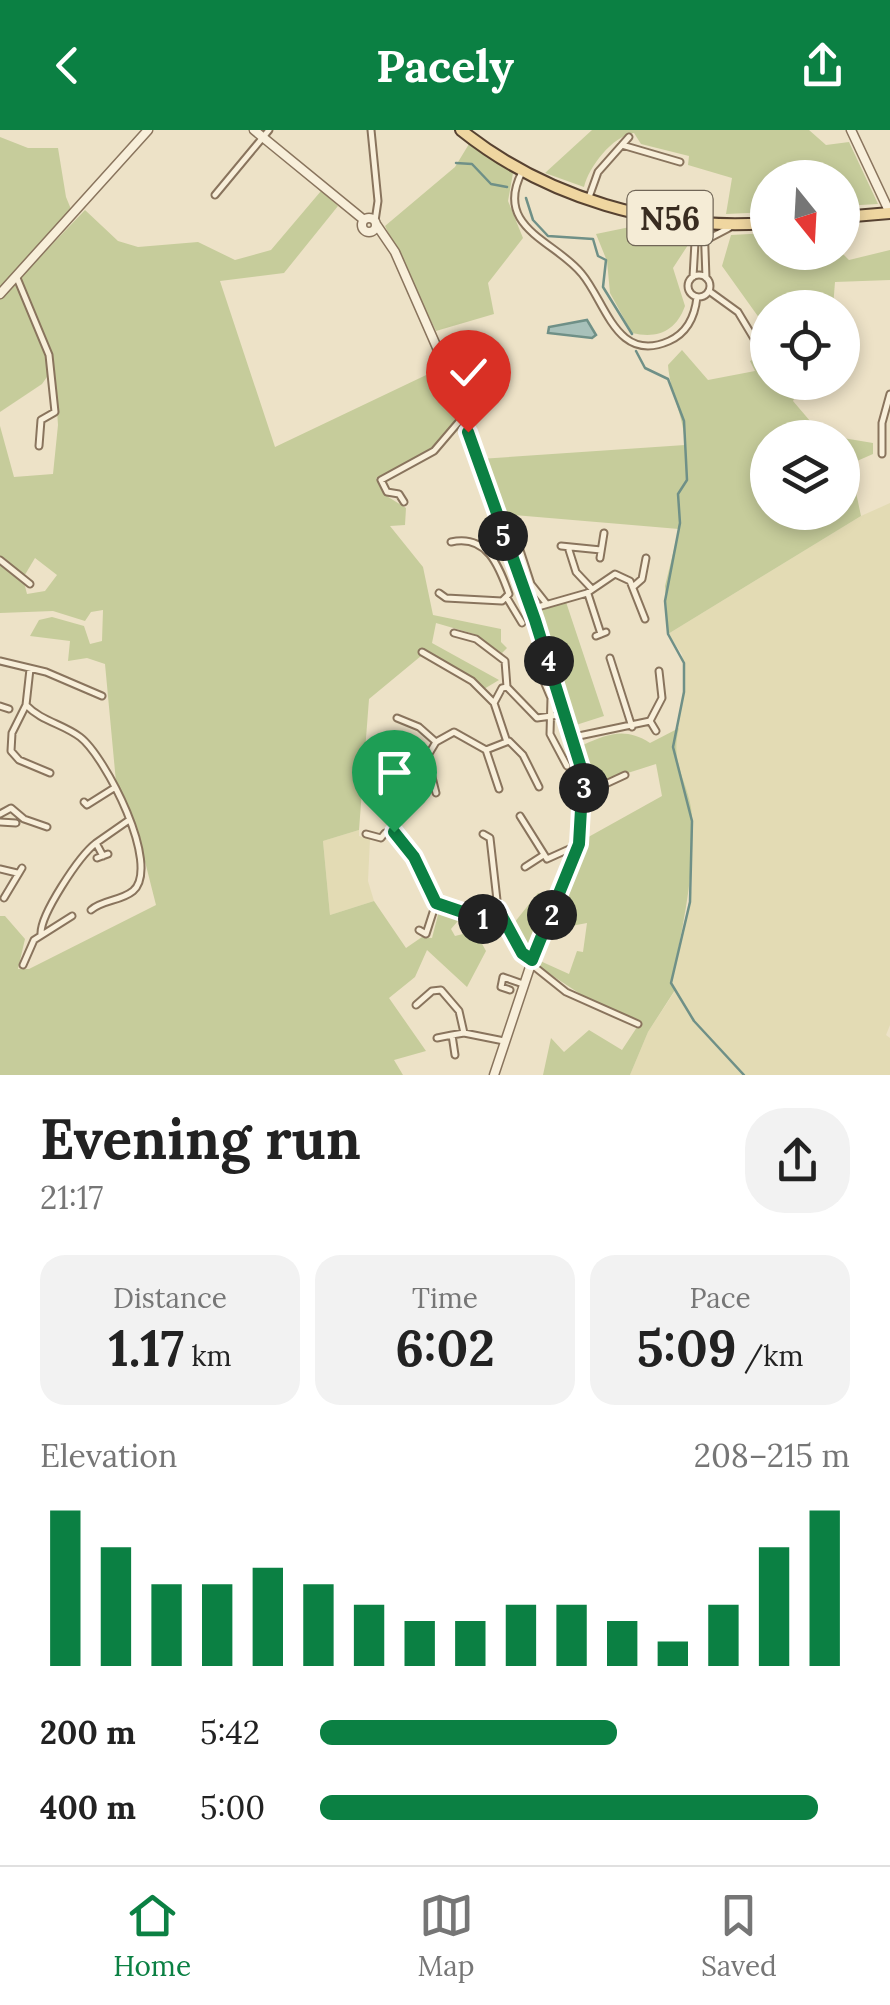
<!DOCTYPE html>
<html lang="en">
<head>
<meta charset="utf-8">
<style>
  :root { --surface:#fff; --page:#f2f2f2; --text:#222; --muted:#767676; --line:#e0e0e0; --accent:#0b8043 }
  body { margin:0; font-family:Lora,serif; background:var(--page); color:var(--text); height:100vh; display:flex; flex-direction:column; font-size:38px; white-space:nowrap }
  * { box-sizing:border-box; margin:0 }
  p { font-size:32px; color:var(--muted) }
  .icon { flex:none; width:55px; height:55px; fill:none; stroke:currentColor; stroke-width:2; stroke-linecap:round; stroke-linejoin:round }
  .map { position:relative; height:945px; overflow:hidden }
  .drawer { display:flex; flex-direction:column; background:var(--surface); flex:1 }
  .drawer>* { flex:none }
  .needle { width:65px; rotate:162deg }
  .fabs { position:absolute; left:750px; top:30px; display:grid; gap:20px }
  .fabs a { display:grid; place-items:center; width:110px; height:110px; border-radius:50%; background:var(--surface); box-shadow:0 5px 15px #0003; font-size:50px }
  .pin { position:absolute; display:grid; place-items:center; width:85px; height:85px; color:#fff; margin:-102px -42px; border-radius:50% 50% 50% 0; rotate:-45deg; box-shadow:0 0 10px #0007 }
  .pin .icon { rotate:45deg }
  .km { position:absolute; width:50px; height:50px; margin:-25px; border-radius:50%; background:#222; color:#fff; font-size:28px; line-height:50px; text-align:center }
  .round { display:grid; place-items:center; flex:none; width:105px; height:105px; border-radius:40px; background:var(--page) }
  .head { display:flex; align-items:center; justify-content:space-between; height:170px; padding:0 40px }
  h1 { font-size:55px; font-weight:800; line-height:75px }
  .stats { display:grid; grid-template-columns:repeat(3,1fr); gap:15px; height:170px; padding:10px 40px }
  .stats div { display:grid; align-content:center; border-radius:25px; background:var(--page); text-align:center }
  .stats b { font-size:50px; font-weight:800 }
  .stats small { font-size:28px; font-weight:400 }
  .stats p { font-size:28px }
  .chart { height:280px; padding:20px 40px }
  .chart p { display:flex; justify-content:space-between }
  .chart svg { width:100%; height:180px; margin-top:10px; stroke:var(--accent); stroke-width:6 }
  ul { padding:0 40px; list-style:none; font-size:32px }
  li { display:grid; grid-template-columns:160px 120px 1fr; align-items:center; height:75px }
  li i { height:25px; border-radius:12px; background:var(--accent) }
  header { display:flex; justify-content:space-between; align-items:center; height:130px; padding:0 40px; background:var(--accent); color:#fff; font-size:45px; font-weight:800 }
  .tabs { display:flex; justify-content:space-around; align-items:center; height:140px; border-top:2px solid var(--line); background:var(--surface); font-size:28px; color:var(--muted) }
  .tabs a { display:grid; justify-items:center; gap:5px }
  .tabs .active { color:var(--accent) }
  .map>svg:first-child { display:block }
  .farmland { fill:#e3dbb4 }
  .green { fill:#c6cc9b; fill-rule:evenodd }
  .water { fill:#a8c1ba; stroke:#6f9087; stroke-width:2.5 }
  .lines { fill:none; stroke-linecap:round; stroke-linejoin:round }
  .stream { stroke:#6f9087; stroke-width:2.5 }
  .minor-casing { stroke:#89745d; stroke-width:9 }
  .tertiary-casing { stroke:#89745d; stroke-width:11 }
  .primary-casing { stroke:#574231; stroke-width:14 }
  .minor { stroke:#f8efda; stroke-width:5 }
  .tertiary { stroke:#f8efda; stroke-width:8 }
  .primary { stroke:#efd6a0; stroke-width:10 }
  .route-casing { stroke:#fff; stroke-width:20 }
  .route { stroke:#0b8043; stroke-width:12 }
  .labels { text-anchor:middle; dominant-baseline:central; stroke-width:10; stroke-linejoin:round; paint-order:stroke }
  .shield { fill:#f5ecd6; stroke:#716657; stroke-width:2.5 }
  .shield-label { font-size:32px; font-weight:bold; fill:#392c20 }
</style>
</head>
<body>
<header><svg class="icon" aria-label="back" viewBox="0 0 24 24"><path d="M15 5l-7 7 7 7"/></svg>Pacely<svg class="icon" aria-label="share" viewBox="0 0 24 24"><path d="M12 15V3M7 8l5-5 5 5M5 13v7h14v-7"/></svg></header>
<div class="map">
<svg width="890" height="945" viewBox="0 0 890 945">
  <rect width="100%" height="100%" fill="#ede2c7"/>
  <path class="farmland" d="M890,373v522l-4,10 4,3v37h-260l18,-43 27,-41 -4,-8 21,-95v-68l-19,-73 12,-68 -3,-25 -14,-20 193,-118z
    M359,700v6l11,3 -2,42 6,20 -44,14 -7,-74z"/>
  <path class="green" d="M592,0h217l17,15 23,-3 29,62 -35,2 -1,-28h-74l-1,34 -41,2 6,-36 -44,-13 1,-9 -48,-12 -7,-11c-22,3 -45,34 -50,54l-39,-14z
    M0,7l28,11h30l8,49 7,17 -73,74z
    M469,14l44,29 -5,28 15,37 -35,45 6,31 -58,17 -51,-105 70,-59z
    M321,61l17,15 -54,67 -64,8 55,166 168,-80 17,50 -30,33 -54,28 9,17 21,13 -1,17 -15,1 33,41 10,48 68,14v13l6,6 -5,5 -28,-19 -38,-11 -4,20 67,37 -15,9 -57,-38 -58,48 -10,131 -36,11 7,74 44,-14 32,47 16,-11 10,1 8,-31 23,8 -12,14 4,7 20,-5 11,20 -19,36 -40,-37 -12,27 -26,21 37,53 -32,9 9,15h-403v-159h5l20,23 -7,30h11l127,-64 -20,-79 -20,-44 -11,-118 -18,-6 -19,3 2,-20 -40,-5 9,-16 13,-3 32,9 6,18 12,-3 1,-31 -12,2 -6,9 -32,-10 -53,2v-187l14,51 39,-3 5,-49 -4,-58 -12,17 -42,28v-113l85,-89 33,31 20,6 60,-5 37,18 36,-10zM35,428l22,17 -12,16 -18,3 -4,-16z
    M630,97l54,9 4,9 -15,23 12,38c-9,25 -27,33 -53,27l-22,-40 -3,-32 -11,-27z
    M767,103l1,19 74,1 7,7 41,-10v30l-55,2 -2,25 -65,1 -1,21 -45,-63 9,-31z
    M682,220l26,30 47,-9 -5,-10 17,-8 1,29 34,1 -9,18 29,34 15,2 -69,1v74h74l1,-74 30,5v11l-23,10 11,52 -193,118 -3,-48 14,-57 -178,-15 -21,-55 205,-14c-1,-29 -15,-52 -17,-80z
    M566,472l38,114 -28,9 -39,-110 8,-8z
    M679,598c-10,36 11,56 13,88 3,58 -9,110 -21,167l4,7 -27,42 -18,43h-87l8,-37 13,14 25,-22 33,20 19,-29 -53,-22 -52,-34 2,-5 31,14 8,-23 6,1 4,-29 -16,3 -17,-5 24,-59 5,-22 79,-44 -6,-32 -66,21 -7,-40c25,-11 42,-18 67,-2z
    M538,763l17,8 -26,56 -19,-29z"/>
  <path class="water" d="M587,190l9,15 -4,3 -44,-5 1,-6z"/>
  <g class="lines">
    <path class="stream" d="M456,33l16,1 19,20 16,3
      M526,68l7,22 15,16 45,3 5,17 8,4 -3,27 29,47
      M636,221l9,17 23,11 16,42 3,59 -9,14 2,29 -15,78 3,33 16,29v29l-11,55 19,74 -2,81 -19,81 23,38 50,54"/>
    <defs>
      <path id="minor" d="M371,0l7,71 -3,20
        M622,15l58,17
        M522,42c-29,56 34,69 60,102 24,29 35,90 87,67 18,-8 26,-25 28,-44
        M215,65l54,-65
        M588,70l10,-28 31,-35
        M704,93l2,55
        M706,110l23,-12
        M688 156a11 11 0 1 1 22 0a11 11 0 1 1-22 0Z
        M693,147l3,-52
        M17,148l32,77 6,57 -14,8 -2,26
        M709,161l29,21 30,50
        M882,324v-31l8,-29
        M404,372l-5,-8 -12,-2 -6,-12 53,-29 29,-34
        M510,406l5,-1 16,49 15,19
        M561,416l40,4
        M569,420l7,22 16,17
        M600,428l4,-25
        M0,430l30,24
        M634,456l8,-7 4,-21
        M439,463l7,5 56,3 7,-7c-10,-28 -22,-60 -58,-52
        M588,464l13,40
        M507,468l15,25
        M531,479l56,-16 28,-19 15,7 15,38
        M454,503l22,6 29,22 2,26
        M596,506l10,-4
        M422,522l50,29 22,22
        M610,528l22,69
        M0,531l46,11 56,24
        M537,535l14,33 -1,36 17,32
        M26,575l4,-36
        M0,576l9,3
        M397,588l22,9 17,15 -9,15
        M650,591l6,10
        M574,607l76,-16 12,-23 -3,-27
        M506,609l-12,-36 8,-15 5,-1 30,31 29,-4
        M436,612l18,-10 32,18 13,39
        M486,620l23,-9 14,14 16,32
        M50,643l-31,-13 -8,-9 1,-18 14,-28c15,16 37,19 54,32 25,19 82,129 53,154 -12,10 -31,9 -42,19
        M584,664l41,-19
        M84,672l3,3 27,-17
        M388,672l-3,-30 8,-11 34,-4 9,36
        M0,684l11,-6 13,11 23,8
        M520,686l27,43 31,-14
        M0,692l16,1
        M366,704l15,4 4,-5 15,3 36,67 50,17 12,-11 24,44 10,8
        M483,704l7,4 8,71
        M103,726l-7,-13 33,-23
        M97,728l11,-4
        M525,737l17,-11
        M0,739l17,4
        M4,768l18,-30
        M419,800l7,4 10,-31
        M41,804c-1,-19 38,-78 55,-91
        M531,834l35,28 72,32
        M23,835l11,-25 38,-24
        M510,860l-9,-3 2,-10 20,7
        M416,875l16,-14 9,-1 18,21 5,22
        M452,905l12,-2 40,8
        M437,908l15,-3 3,20"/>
      <path id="tertiary" d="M254,0l110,90
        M851,0l39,83
        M362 95a7 7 0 1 1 14 0a7 7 0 1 1-14 0Z
        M376,94l19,28 61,139 35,113 63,171 29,99 -4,70 -47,117 -38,114
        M0,164l148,-164"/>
      <path id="primary" d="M461,0c85,68 198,101 307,93
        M842,87l48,-4"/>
    </defs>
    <use href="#minor" class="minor-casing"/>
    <use href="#tertiary" class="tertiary-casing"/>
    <use href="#primary" class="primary-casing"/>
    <use href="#minor" class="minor"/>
    <use href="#tertiary" class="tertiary"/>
    <use href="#primary" class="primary"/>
  </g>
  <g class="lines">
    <defs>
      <path id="route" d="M394,702l20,25 22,46 50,17 12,-11 24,44 10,7 47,-116 4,-70 -48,-154 -67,-188"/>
    </defs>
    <use href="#route" class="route-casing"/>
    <use href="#route" class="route"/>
  </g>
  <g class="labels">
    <rect class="shield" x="627.5" y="61" width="85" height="54" rx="8"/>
    <g class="shield-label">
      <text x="670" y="88">N56</text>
    </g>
  </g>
</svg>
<div class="fabs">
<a><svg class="needle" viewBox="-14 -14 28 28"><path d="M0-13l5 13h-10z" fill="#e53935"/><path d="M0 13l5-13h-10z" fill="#767676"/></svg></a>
<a><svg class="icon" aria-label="locate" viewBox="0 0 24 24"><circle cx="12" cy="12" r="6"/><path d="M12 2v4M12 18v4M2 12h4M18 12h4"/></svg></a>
<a><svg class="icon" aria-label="layers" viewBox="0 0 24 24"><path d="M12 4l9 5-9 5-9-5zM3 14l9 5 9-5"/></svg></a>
</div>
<div class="pin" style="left:394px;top:702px;background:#1e9e55"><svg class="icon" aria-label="arrive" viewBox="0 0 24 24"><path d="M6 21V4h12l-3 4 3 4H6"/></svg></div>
<div class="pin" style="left:468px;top:302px;background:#d93025"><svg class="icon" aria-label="check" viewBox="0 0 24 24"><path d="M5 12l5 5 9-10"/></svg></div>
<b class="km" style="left:483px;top:789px">1</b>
<b class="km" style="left:552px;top:785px">2</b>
<b class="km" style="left:584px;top:658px">3</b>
<b class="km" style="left:549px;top:531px">4</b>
<b class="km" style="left:503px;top:406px">5</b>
</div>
<section class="drawer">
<div class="head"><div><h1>Evening run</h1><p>21:17</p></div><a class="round"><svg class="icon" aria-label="share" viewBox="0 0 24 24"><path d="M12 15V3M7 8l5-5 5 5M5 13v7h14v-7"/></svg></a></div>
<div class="stats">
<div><p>Distance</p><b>1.17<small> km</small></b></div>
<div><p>Time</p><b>6:02</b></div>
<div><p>Pace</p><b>5:09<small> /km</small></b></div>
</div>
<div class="chart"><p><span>Elevation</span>208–215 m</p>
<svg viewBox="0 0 160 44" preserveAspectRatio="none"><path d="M5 44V6M15 44V15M25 44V24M35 44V24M45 44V20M55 44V24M65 44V29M75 44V33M85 44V33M95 44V29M105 44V29M115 44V33M125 44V38M135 44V29M145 44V15M155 44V6"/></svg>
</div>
<ul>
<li><b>200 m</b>5:42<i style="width:56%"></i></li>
<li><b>400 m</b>5:00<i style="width:94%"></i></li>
</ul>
</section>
<nav class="tabs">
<a class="active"><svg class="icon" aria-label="home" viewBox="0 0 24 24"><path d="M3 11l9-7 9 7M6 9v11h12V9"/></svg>Home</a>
<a><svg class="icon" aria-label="map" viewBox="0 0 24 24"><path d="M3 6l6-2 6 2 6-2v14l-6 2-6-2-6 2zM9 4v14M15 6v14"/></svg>Map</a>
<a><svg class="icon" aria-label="saved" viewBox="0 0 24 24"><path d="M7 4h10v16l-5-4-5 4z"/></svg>Saved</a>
</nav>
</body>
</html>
